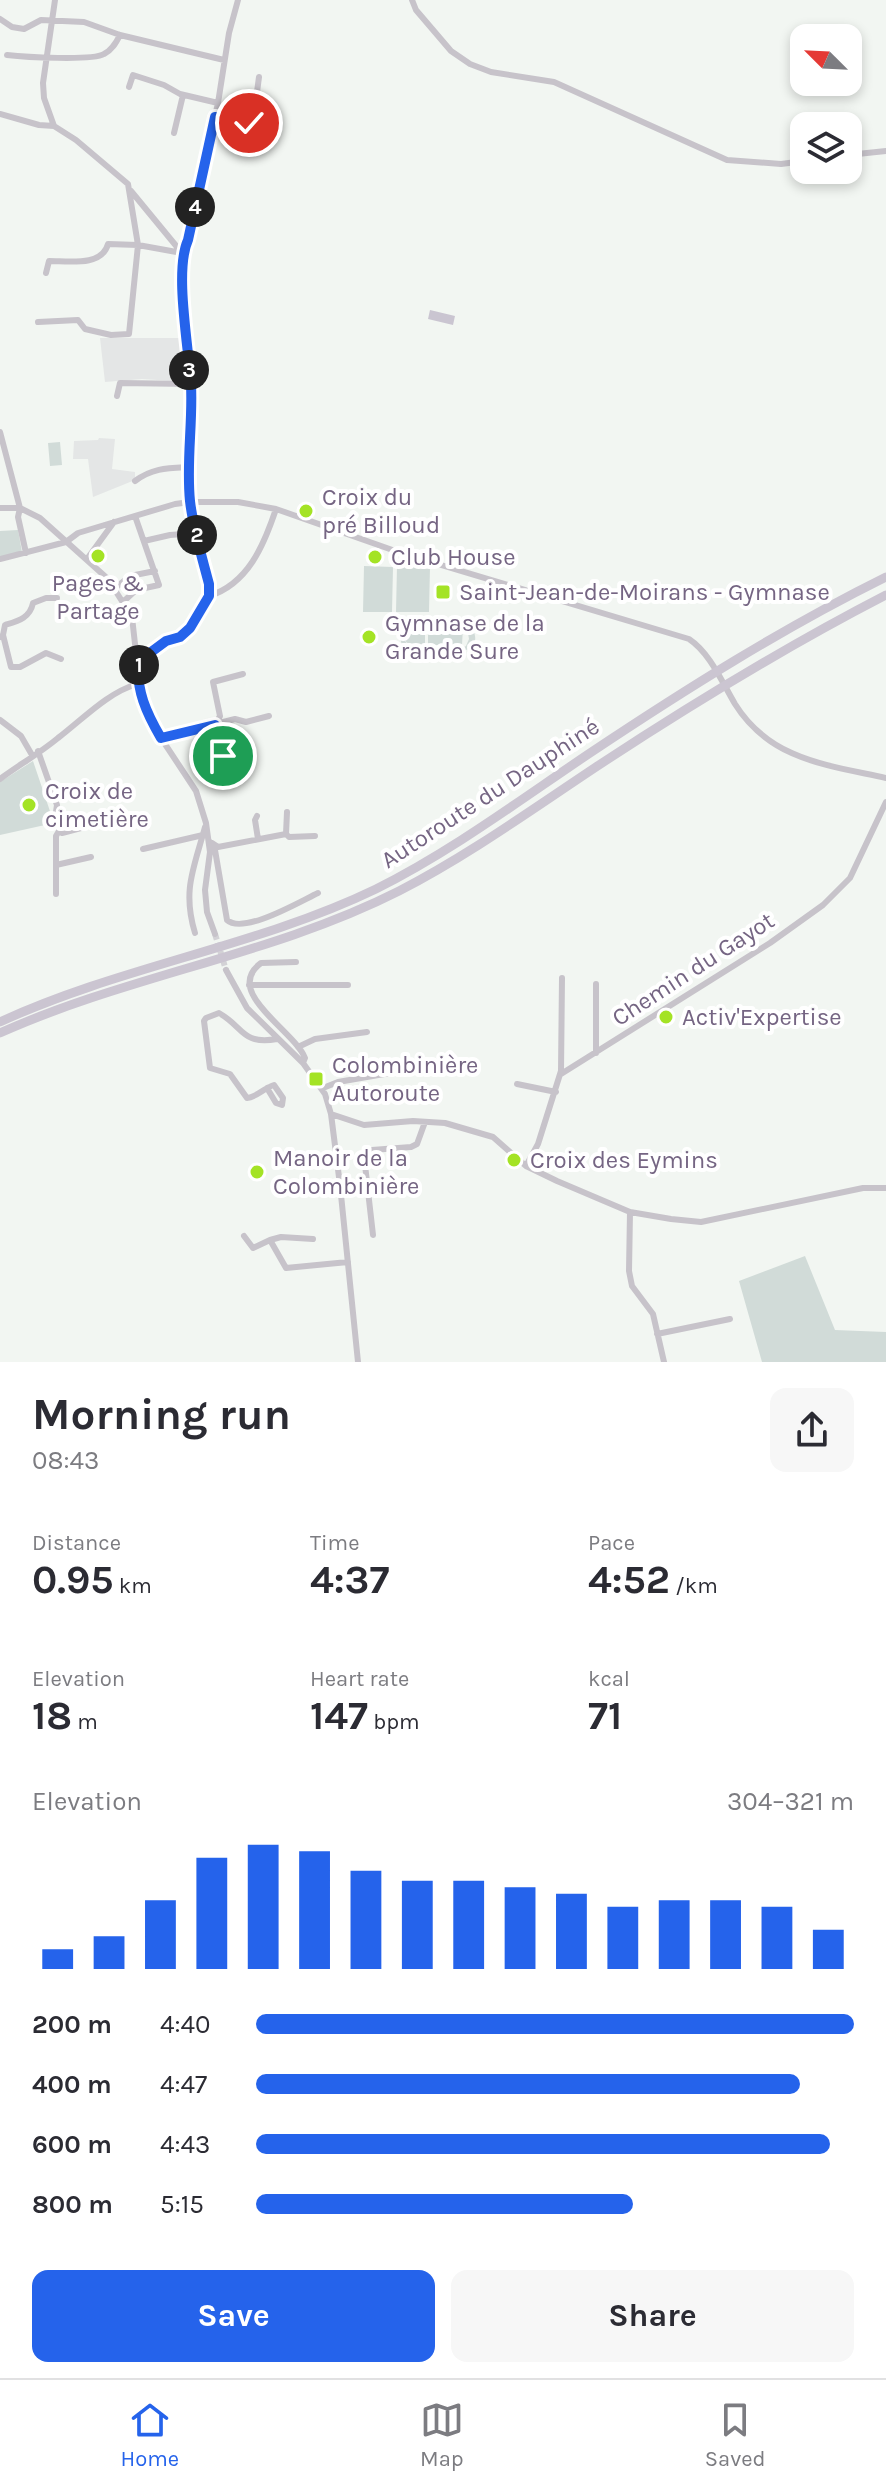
<!DOCTYPE html>
<html lang="en">
<head>
<meta charset="utf-8">
<style>
  :root { --surface:#fff; --page:#f7f7f7; --text:#2b2b33; --muted:#7c7c81; --line:#e1e1e2; --accent:#2563eb }
  body { margin:0; font-family:Karla,sans-serif; background:var(--page); color:var(--text); height:100vh; display:flex; flex-direction:column; font-size:30px; white-space:nowrap }
  * { box-sizing:border-box; margin:0 }
  p { font-size:26px; color:var(--muted) }
  .icon { flex:none; width:44px; height:44px; fill:none; stroke:currentColor; stroke-width:2; stroke-linecap:round; stroke-linejoin:round }
  .map { position:relative; height:1362px; overflow:hidden }
  .drawer { display:flex; flex-direction:column; background:var(--surface); flex:1 }
  .drawer>* { flex:none }
  .needle { width:52px; rotate:294deg }
  .fabs { position:absolute; left:790px; top:24px; display:grid; gap:16px }
  .fabs a { display:grid; place-items:center; width:72px; height:72px; border-radius:16px; background:var(--surface); box-shadow:0 4px 12px #0003; font-size:40px }
  .pin { position:absolute; display:grid; place-items:center; width:68px; height:68px; color:#fff; margin:-34px; border:4px solid #fff; border-radius:50%; box-shadow:0 2px 8px #0007 }
  .km { position:absolute; width:40px; height:40px; margin:-20px; border-radius:50%; background:#222; color:#fff; font-size:22px; line-height:40px; text-align:center }
  .round { display:grid; place-items:center; flex:none; width:84px; height:84px; border-radius:16px; background:var(--page) }
  .headline { display:flex; align-items:center; justify-content:space-between; height:136px; padding:0 32px }
  h1 { font-size:44px; font-weight:700; line-height:60px }
  .figures { display:grid; grid-template-columns:repeat(3,1fr); gap:12px; height:136px; padding:8px 32px }
  .figures div { display:grid; align-content:center }
  .figures b { font-size:40px; font-weight:700 }
  .figures small { font-size:22px; font-weight:400 }
  .figures p { font-size:22px }
  .chart { height:224px; padding:16px 32px }
  .chart p { display:flex; justify-content:space-between }
  .chart svg { width:100%; height:144px; margin-top:8px; stroke:var(--accent); stroke-width:6 }
  .action { display:flex; gap:16px; margin-top:auto; padding:16px 32px }
  .action a { flex:1; height:92px; border-radius:16px; background:var(--accent); color:#fff; font-size:32px; font-weight:700; line-height:92px; text-align:center }
  .action a+a { background:var(--page); color:var(--text) }
  ul { padding:0 32px; list-style:none; font-size:26px }
  li { display:grid; grid-template-columns:128px 96px 1fr; align-items:center; height:60px }
  li i { height:20px; border-radius:10px; background:var(--accent) }
  .tabs { display:flex; justify-content:space-around; align-items:center; height:112px; border-top:2px solid var(--line); background:var(--surface); font-size:22px; color:var(--muted) }
  .tabs a { display:grid; justify-items:center; gap:4px }
  .tabs .on { color:var(--accent) }
  .map>svg:first-child { display:block }
  .built { fill:#e4e6e6 }
  .green { fill:#d1dbd8; fill-rule:evenodd }
  .water { fill:#cac5d1 }
  .lines { fill:none; stroke-linecap:round; stroke-linejoin:round }
  .minor-tunnel { stroke:#d3d2d6; stroke-width:6; stroke-dasharray:6 3; stroke-linecap:butt }
  .minor { stroke:#c7c3ca; stroke-width:6 }
  .highway { stroke:#cbc5d1; stroke-width:9 }
  .route-casing { stroke:#fff; stroke-width:16 }
  .route { stroke:#2563eb; stroke-width:10 }
  .poi-dot { fill:#a4e325; stroke:#fff; stroke-width:3 }
  .labels { text-anchor:middle; dominant-baseline:central; stroke-width:8; stroke-linejoin:round; paint-order:stroke }
  .poi-label { font-size:24px; fill:#756583; stroke:#fff; text-anchor:start }
  .street-label { font-size:24px; fill:#756583; stroke:#fff }
</style>
</head>
<body>
<div class="map">
<svg width="886" height="1362" viewBox="0 0 886 1362">
  <rect width="100%" height="100%" fill="#f2f6f2"/>
  <path class="built" d="M100,338h82l7,44 -47,-3 -37,3z
    M99,438l16,1 -3,30 23,3v8l-42,17 -5,-38h-15l1,-18 24,-1z"/>
  <path class="green" d="M60,442l2,23 -12,1 -2,-23z
    M18,530l4,22 -22,5v-26z
    M364,566l29,1 -1,45h-29z
    M397,566l33,1 -1,45h-33z
    M400,616l74,2v5h-5c28,40 -46,31 -65,30l-5,-19 6,-12 -6,-1zM413,622h45l9,5 2,12 -3,7 -8,4 -47,-2 -7,-8 7,6h14v-21h-14l-7,6z
    M428,627h35l-1,18h-34z
    M33,761l21,62 -54,12v-53z
    M805,1256l30,74 51,2v30h-124l-23,-81z"/>
  <path class="water" d="M430,310l25,6 -2,9 -25,-6z"/>
  <g class="lines">
    <path class="minor-tunnel" d="M215,934l11,36"/>
    <path class="minor" d="M55,0l-12,83 1,15 10,28 22,14 52,44 10,61 44,8
      M412,0l4,10 35,41 19,13 21,8 63,10 173,78 54,4 23,-3
      M0,19l12,8 12,2 17,-9 43,2 36,13 104,25
      M7,55c17,2 85,6 97,-1 8,-4 12,-11 16,-19
      M129,87l4,-12 31,10 16,9 38,9
      M0,114l39,11 15,1
      M215,117l30,6 8,-1 6,-45
      M174,133l9,-38
      M848,155l38,-4
      M131,191l51,62
      M182,253l3,87 6,46 -3,81 2,35 19,82v12
      M182,253l6,-13 30,-137 11,-70 9,-33
      M38,322l40,-2 7,9 26,6 18,-1 9,-89 -30,-1c-6,23 -40,17 -59,17l-3,12
      M117,396l3,-13 71,1
      M0,432l20,76 -2,9 8,36
      M135,481c17,-13 33,-13 53,-14
      M0,508h20l20,10 68,61 24,38 3,27 4,17 -2,23 4,12 20,42 35,53 10,32 4,29 -5,38 2,22 8,22
      M144,541l26,-6 27,-2
      M0,559l66,-17 12,-9 97,-29 15,-2h48l38,7 125,44 288,86c21,14 33,43 46,65 35,56 92,61 151,74
      M87,559l27,-37
      M114,589l16,-13 25,-5
      M209,596c39,-12 55,-51 67,-87
      M123,602l13,-12 23,-5 -24,-69
      M3,635l2,-10c13,-4 25,-7 28,-22l13,-5h11
      M0,637l3,-2 8,32h9l26,-14 15,6
      M139,661l27,-20 14,-4 10,-9 19,-32
      M0,720l21,16 11,19
      M161,738l74,-19 11,3 23,-6
      M38,751l19,54 -1,7 3,19 -3,5v58
      M232,756h-9l-8,-31 5,-9 -7,-34 30,-8
      M0,779c19,-14 40,-26 58,-41 25,-19 49,-45 79,-54
      M257,816l-2,4 3,19
      M59,831l3,2 19,-5
      M286,834l3,3 26,-1
      M209,841l6,9 12,70c16,15 72,-18 91,-27
      M212,843l6,4 68,-13 1,-22
      M143,849l60,-14
      M56,865l35,-8
      M195,933c-13,-43 -1,-65 10,-106
      M296,962l-35,1c-39,29 33,67 44,95l-2,5
      M226,970l21,38 56,55 22,31 6,20 9,71 18,177
      M596,984v69
      M249,985h99
      M298,1047l17,-8 52,-7
      M561,1074l209,-131 53,-38 27,-27 36,-76
      M517,1084l39,8
      M267,1088l9,15 6,2 1,-7 -9,-13c-10,3 -17,12 -27,13l-17,-24 -20,-6 -6,-47 2,-3 13,-5c25,14 22,32 58,26
      M323,1088l15,-6 52,-9 -1,-10
      M331,1114l33,11 49,-4 32,2 48,14 33,29 31,15 73,31 41,7 30,3 162,-34h23
      M526,1166l12,-22 23,-73 1,-93
      M630,1212l-1,59 3,15 21,28 11,48
      M373,1235l-9,-79 3,-5 5,-1 39,-3 6,-3 8,-22
      M244,1236l9,12 17,-8 16,28 62,-6
      M270,1240l11,-3 32,2
      M657,1334l73,-15"/>
    <path class="highway" d="M0,1022c121,-56 256,-75 376,-133 76,-38 144,-89 214,-136 96,-64 193,-125 296,-176
      M0,1033c129,-58 273,-78 399,-142 70,-36 135,-83 200,-126 93,-61 188,-119 287,-170"/>
  </g>
  <g class="lines">
    <defs>
      <path id="route" d="M223,756l-8,-31 -54,13c-14,-24 -26,-49 -22,-77l27,-20 14,-4 10,-9 19,-32v-12c-7,-27 -16,-56 -19,-83 -4,-39 3,-78 1,-116 -2,-37 -17,-114 -3,-145l27,-123 34,6"/>
    </defs>
    <use href="#route" class="route-casing"/>
    <use href="#route" class="route"/>
  </g>
  <g class="poi-dot">
    <circle cx="306" cy="511" r="8"/>
    <circle cx="98" cy="556" r="8"/>
    <circle cx="375" cy="557" r="8"/>
    <rect x="435" y="584" width="16" height="16" rx="4"/>
    <circle cx="369" cy="637" r="8"/>
    <circle cx="29" cy="805" r="8"/>
    <circle cx="666" cy="1017" r="8"/>
    <rect x="308" y="1071" width="16" height="16" rx="4"/>
    <circle cx="514" cy="1160" r="8"/>
    <circle cx="257" cy="1172" r="8"/>
  </g>
  <g class="labels">
    <g class="poi-label">
      <text x="322" y="497">Croix du<tspan x="322" dy="28">pré Billoud</tspan></text>
      <text x="391" y="557">Club House</text>
      <text x="98" y="583" text-anchor="middle">Pages &amp;<tspan x="98" dy="28">Partage</tspan></text>
      <text x="459" y="592">Saint-Jean-de-Moirans - Gymnase</text>
      <text x="385" y="623">Gymnase de la<tspan x="385" dy="28">Grande Sure</tspan></text>
      <text x="45" y="791">Croix de<tspan x="45" dy="28">cimetière</tspan></text>
      <text x="682" y="1017">Activ'Expertise</text>
      <text x="332" y="1065">Colombinière<tspan x="332" dy="28">Autoroute</tspan></text>
      <text x="273" y="1158">Manoir de la<tspan x="273" dy="28">Colombinière</tspan></text>
      <text x="530" y="1160">Croix des Eymins</text>
    </g>
    <g class="street-label">
      <text transform="translate(490 793) rotate(-33)">Autoroute du Dauphiné</text>
      <text transform="translate(693 969) rotate(-33)">Chemin du Gayot</text>
    </g>
  </g>
</svg>
<div class="fabs">
<a><svg class="needle" viewBox="-14 -14 28 28"><path d="M0-13l5 13h-10z" fill="#e53935"/><path d="M0 13l5-13h-10z" fill="#7c7c81"/></svg></a>
<a><svg class="icon" aria-label="layers" viewBox="0 0 24 24"><path d="M12 4l9 5-9 5-9-5zM3 14l9 5 9-5"/></svg></a>
</div>
<div class="pin" style="left:223px;top:756px;background:#1e9e55"><svg class="icon" aria-label="arrive" viewBox="0 0 24 24"><path d="M6 21V4h12l-3 4 3 4H6"/></svg></div>
<div class="pin" style="left:249px;top:123px;background:#d93025"><svg class="icon" aria-label="check" viewBox="0 0 24 24"><path d="M5 12l5 5 9-10"/></svg></div>
<b class="km" style="left:139px;top:665px">1</b>
<b class="km" style="left:197px;top:535px">2</b>
<b class="km" style="left:189px;top:370px">3</b>
<b class="km" style="left:195px;top:207px">4</b>
</div>
<section class="drawer">
<div class="headline"><div><h1>Morning run</h1><p>08:43</p></div><a class="round"><svg class="icon" aria-label="share" viewBox="0 0 24 24"><path d="M12 15V3M7 8l5-5 5 5M5 13v7h14v-7"/></svg></a></div>
<div class="figures">
<div><p>Distance</p><b>0.95<small> km</small></b></div>
<div><p>Time</p><b>4:37</b></div>
<div><p>Pace</p><b>4:52<small> /km</small></b></div>
</div>
<div class="figures">
<div><p>Elevation</p><b>18<small> m</small></b></div>
<div><p>Heart rate</p><b>147<small> bpm</small></b></div>
<div><p>kcal</p><b>71</b></div>
</div>
<div class="chart"><p><span>Elevation</span>304–321 m</p>
<svg viewBox="0 0 160 44" preserveAspectRatio="none"><path d="M5 44V38M15 44V34M25 44V23M35 44V10M45 44V6M55 44V8M65 44V14M75 44V17M85 44V17M95 44V19M105 44V21M115 44V25M125 44V23M135 44V23M145 44V25M155 44V32"/></svg>
</div>
<ul>
<li><b>200 m</b>4:40<i style="width:100%"></i></li>
<li><b>400 m</b>4:47<i style="width:91%"></i></li>
<li><b>600 m</b>4:43<i style="width:96%"></i></li>
<li><b>800 m</b>5:15<i style="width:63%"></i></li>
</ul>
<div class="action"><a>Save</a><a>Share</a></div>
</section>
<nav class="tabs">
<a class="on"><svg class="icon" aria-label="home" viewBox="0 0 24 24"><path d="M3 11l9-7 9 7M6 9v11h12V9"/></svg>Home</a>
<a><svg class="icon" aria-label="map" viewBox="0 0 24 24"><path d="M3 6l6-2 6 2 6-2v14l-6 2-6-2-6 2zM9 4v14M15 6v14"/></svg>Map</a>
<a><svg class="icon" aria-label="saved" viewBox="0 0 24 24"><path d="M7 4h10v16l-5-4-5 4z"/></svg>Saved</a>
</nav>
</body>
</html>
